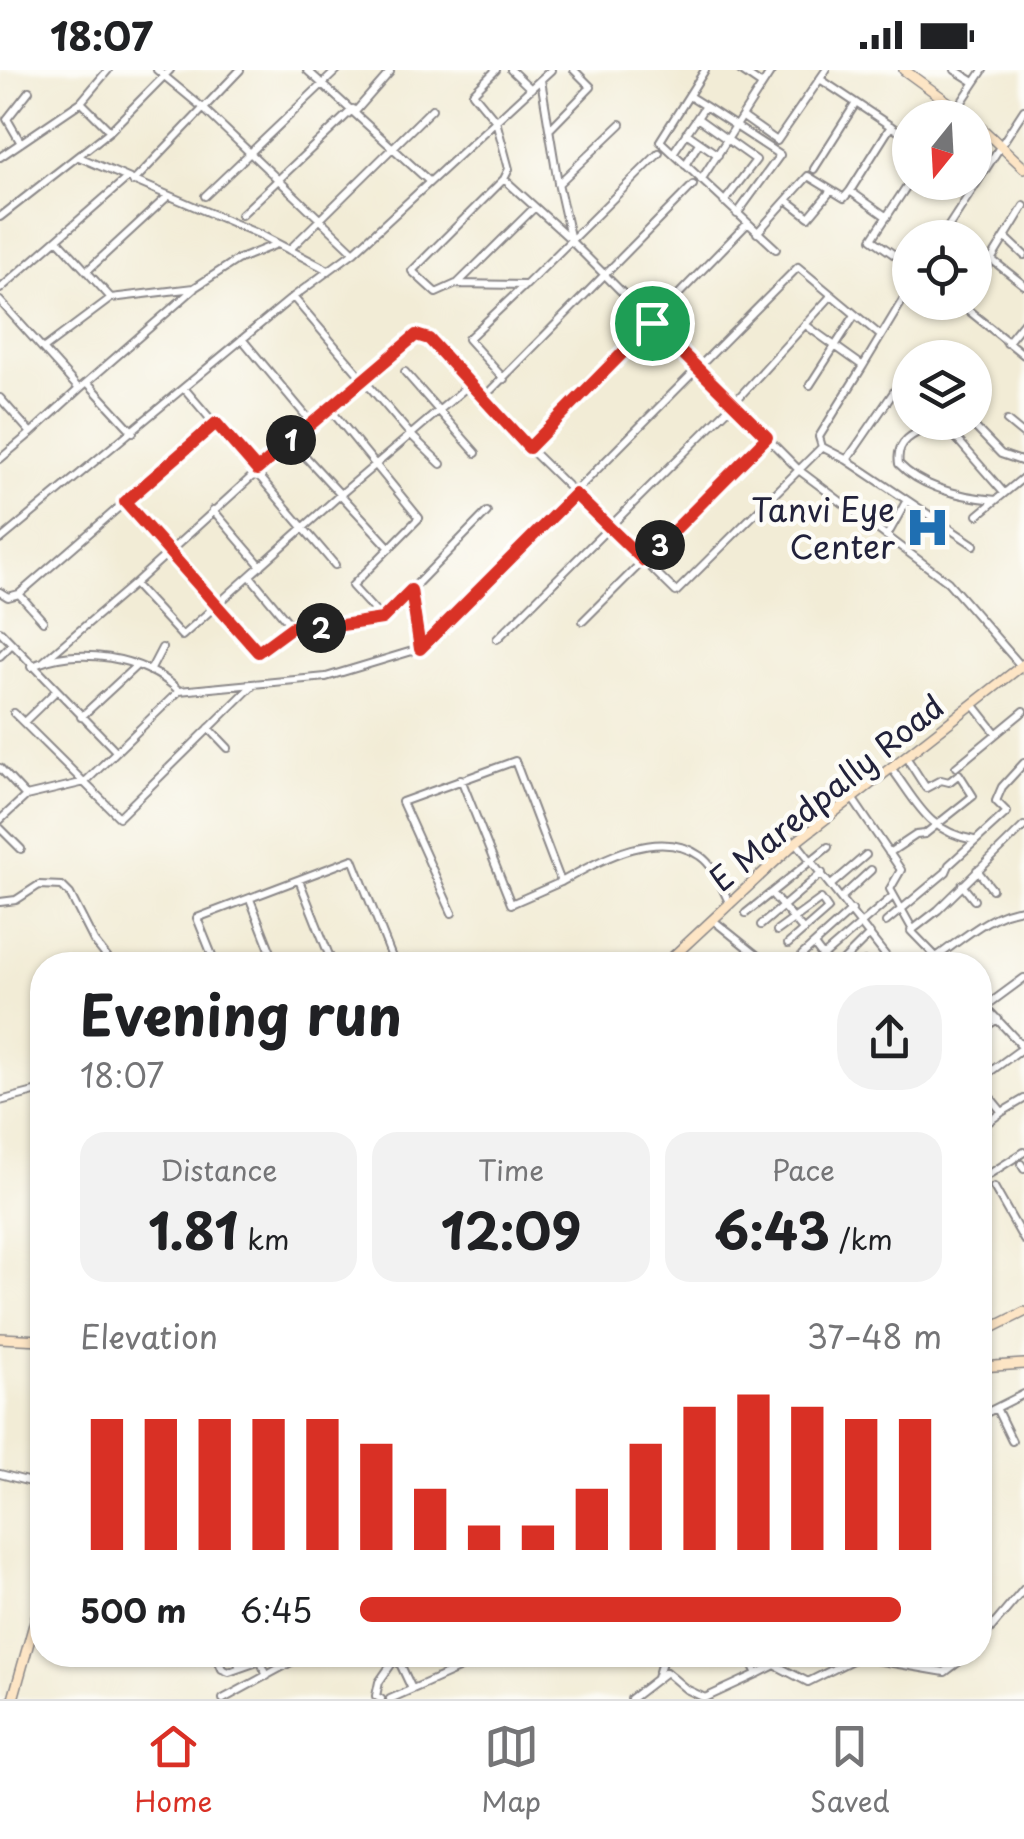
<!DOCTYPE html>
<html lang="en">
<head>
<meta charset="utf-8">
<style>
  :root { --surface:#fff; --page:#f2f2f2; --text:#202124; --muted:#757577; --line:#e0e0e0; --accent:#d93025 }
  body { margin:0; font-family:"Playpen Sans",sans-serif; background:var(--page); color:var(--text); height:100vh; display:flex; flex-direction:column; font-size:38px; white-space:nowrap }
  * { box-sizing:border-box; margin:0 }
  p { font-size:32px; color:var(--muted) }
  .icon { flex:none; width:55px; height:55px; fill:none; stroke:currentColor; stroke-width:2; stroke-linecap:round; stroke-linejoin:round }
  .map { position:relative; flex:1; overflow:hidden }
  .sheet { position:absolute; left:30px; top:882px; width:962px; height:715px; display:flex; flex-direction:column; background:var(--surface); border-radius:40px; box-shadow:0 2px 8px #0004 }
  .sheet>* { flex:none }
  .needle { width:65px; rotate:198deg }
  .buttons { position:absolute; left:892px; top:30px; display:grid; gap:20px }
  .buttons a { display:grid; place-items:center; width:100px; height:100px; border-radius:50%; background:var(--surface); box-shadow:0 2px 8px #0004; font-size:50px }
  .pin { position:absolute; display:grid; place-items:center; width:85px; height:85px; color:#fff; margin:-42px; border:5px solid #fff; border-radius:50%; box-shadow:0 2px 10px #0007 }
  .km { position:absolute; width:50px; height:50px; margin:-25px; border-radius:50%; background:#222; color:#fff; font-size:28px; line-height:50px; text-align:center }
  .round { display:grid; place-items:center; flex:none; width:105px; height:105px; border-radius:40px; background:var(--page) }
  .head { display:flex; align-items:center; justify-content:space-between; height:170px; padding:0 50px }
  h1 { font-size:55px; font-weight:700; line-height:75px }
  .figures { display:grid; grid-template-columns:repeat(3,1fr); gap:15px; height:170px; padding:10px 50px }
  .figures div { display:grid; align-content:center; border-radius:25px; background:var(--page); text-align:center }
  .figures b { font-size:50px; font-weight:700 }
  .figures small { font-size:28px; font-weight:400 }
  .figures p { font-size:28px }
  .chart { height:280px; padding:20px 50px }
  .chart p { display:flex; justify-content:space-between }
  .chart svg { width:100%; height:180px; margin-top:10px; stroke:var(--accent); stroke-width:6 }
  ul { padding:0 50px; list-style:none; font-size:32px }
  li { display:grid; grid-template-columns:160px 120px 1fr; align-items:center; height:75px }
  li i { height:25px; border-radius:12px; background:var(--accent) }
  .status { display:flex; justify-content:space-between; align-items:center; height:70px; padding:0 50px; background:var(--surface); direction:ltr }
  .status svg { height:28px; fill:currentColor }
  .tabs { display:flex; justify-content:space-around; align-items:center; height:140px; border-top:2px solid var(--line); background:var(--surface); font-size:28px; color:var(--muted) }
  .tabs a { display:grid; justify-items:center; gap:5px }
  .tabs .current { color:var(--accent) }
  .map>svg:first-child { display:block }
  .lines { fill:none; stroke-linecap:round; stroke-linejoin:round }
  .street-casing { stroke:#8a8788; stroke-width:10 }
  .secondary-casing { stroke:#8a8788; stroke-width:12 }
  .street { stroke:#fff; stroke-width:6 }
  .secondary { stroke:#fde5c5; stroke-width:9 }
  .route-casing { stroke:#fff; stroke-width:20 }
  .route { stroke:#d93025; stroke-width:12 }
  .labels { text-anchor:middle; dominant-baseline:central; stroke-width:9; stroke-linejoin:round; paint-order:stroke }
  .poi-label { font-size:32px; fill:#22223b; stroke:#fdfcf7; text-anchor:end }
  .street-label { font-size:32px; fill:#22223b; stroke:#fdfcf7 }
</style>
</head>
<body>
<div class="status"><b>18:07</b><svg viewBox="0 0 49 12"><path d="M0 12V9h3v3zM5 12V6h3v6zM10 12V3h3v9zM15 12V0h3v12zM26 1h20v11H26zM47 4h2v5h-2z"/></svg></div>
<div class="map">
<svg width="1024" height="1629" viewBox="0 0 1024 1629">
  <rect width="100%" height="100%" fill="#fdfcf7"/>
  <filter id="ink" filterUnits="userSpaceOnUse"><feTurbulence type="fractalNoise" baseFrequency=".01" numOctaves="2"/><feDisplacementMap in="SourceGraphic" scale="20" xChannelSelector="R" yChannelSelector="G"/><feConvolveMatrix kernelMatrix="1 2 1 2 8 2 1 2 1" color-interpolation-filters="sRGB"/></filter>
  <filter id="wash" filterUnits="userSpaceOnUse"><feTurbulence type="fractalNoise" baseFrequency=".0048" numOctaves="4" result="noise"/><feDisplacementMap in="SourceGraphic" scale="40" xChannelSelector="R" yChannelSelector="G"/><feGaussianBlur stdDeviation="2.25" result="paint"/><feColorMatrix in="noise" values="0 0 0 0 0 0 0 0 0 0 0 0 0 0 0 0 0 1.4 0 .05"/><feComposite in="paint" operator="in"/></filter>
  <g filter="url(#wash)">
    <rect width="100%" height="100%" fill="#f2ecd6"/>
  </g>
  <g filter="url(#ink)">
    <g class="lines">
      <defs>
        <path id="street" d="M108,0l-27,32 29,29
          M157,0l46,38 151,144
          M307,0l123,112
          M496,0l-23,23 23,28 13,48 -5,10 -92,92 24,22 20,-9 70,1 133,-132
          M511,0l20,19
          M705,0l-45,71 116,108
          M740,0l22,15
          M955,0l19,12
          M820,9l90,60
          M541,10l17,103 13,58 229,230 148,111 73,84
          M689,26l16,10 -8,12
          M705,36l75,49 -43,59
          M355,42l35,-40
          M743,47l34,24 49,-71
          M951,48l32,-48
          M550,59l41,-42 -17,-17
          M686,63l32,22
          M21,73l-14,-24 22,-28
          M673,83l24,-35 59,42 -32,42
          M0,87l81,-55
          M79,87l182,78 67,35
          M685,95l14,-22
          M814,99l42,-66
          M504,109l63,57
          M701,110l71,-110
          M910,111l-38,58 38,27
          M133,112l107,-112
          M558,114l63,-60
          M205,126l132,-126
          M787,130l22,17 20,-24
          M241,145l112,-106
          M0,147l110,-86 60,-61
          M887,147l-37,-26 41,-65
          M757,163l51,-57 36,22 6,-7
          M1005,167l19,18
          M941,168l83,-128
          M58,170l53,58 83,-10 43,-28 40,-16
          M289,180l143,-141
          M991,189l33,26
          M87,201l81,-75
          M457,214l77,-76
          M975,216l49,-80
          M0,219l126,-110
          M293,227l117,137 31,30
          M0,231l79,88 -48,44 -31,-35
          M963,236l61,49
          M242,269l70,84
          M1007,273l17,-21
          M43,279l68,-51
          M863,296l47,-78
          M405,302l71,81
          M504,309l-36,-40 57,-54
          M87,312l46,50
          M810,315l45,-70
          M184,318l151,177
          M79,319l115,-100
          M491,320l202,-205
          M330,339l89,109 -67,68 30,33 29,-29 8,59 379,-382 83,69
          M1007,351l17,14
          M216,353l-91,79 133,150 34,-25 30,2 60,-10
          M972,354l29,30 23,8
          M291,371l99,107
          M822,377l25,13 127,85
          M529,378l218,-224
          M0,389l31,-26
          M847,390l55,-80
          M996,430c-33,-3 -73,-11 -97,-36 -4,-23 15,-31 33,-38l9,6 9,-1 54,62
          M213,440l48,56
          M978,445l46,-38
          M888,464l19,-34
          M0,470l293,-243 61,-45 197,-182
          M250,506l42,51
          M134,514l48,52 159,-142 128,-109
          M411,520l76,-78
          M0,522l8,5 11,-3 106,-92
          M19,524l24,27
          M583,551l184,-184
          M0,561l116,120
          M497,569l235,-234 99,-109
          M0,586l12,-12
          M44,591l90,-77 157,-143 125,-106 13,4 100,109 147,144 146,-145 -3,-10 44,-71 -56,-40
          M31,597c44,-22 114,-11 148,24
          M150,601l12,-23
          M973,634l23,29
          M14,643l105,104 134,-132
          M81,647l55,-51
          M24,652l32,-31
          M209,658l19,20
          M956,697l68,-56
          M0,698l26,28
          M892,699c26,35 36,63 82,71
          M461,709l50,125 50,-22
          M852,728l49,72 -11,19 23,41
          M0,750l26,-24 59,-14 94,-91 147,-14 93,-28
          M0,758l21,21
          M796,772l97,123
          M889,783l27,-18 9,-1 48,-38 -14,-22 -10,8 -8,-2 -15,8 -20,-31
          M977,800l15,19
          M299,810l34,85
          M831,815l35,-30
          M962,815l12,15
          M771,823l32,37
          M842,827l29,-27
          M250,829l26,66
          M0,832l16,-2 23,-15 23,1 8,8 24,47 19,24
          M452,843l-50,-111 113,-41 46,121c38,-21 97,-56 139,-26 15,10 21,31 29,46
          M746,843l82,-66
          M713,850l56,45
          M886,852l60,-50 3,-7 58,-53 -11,-11 6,-14 22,-24
          M761,855l61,-52
          M777,861l44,-32 7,10 -40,35
          M814,875l15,20
          M802,885l50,-45
          M935,888c25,-17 57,-47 89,-49
          M865,892l3,3
          M216,895l-19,-47 156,-59 42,106
          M813,895l79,-68
          M839,895l31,-31
          M944,895l-33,-34 27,-21 86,-84
          M980,931l44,47
          M986,936l38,-28
          M980,960l18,-11
          M980,1009l44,-32
          M980,1015l22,27 -22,16
          M0,1031l42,-11
          M1002,1042l22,-13
          M1021,1094l3,5
          M980,1110l44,-28
          M994,1117l30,53
          M996,1338l16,33
          M980,1346l44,-22
          M0,1404l42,11
          M980,1571l44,-52
          M216,1585l6,14 7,3 48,-17
          M235,1585l5,13
          M258,1585l9,21
          M396,1585l16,34
          M748,1585l9,19 18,-9 33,17 50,-25 87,15 23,-17
          M657,1608l7,-23
          M223,1629l81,-44
          M381,1629l-5,-3 3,-14 18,-26
          M390,1629l100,-44
          M631,1629l35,-27 20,17 19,9 52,-24"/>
        <path id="secondary" d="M904,0l66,48
          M975,52l49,46
          M664,895l132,-123 228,-178
          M980,1264l44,-22
          M0,1268l42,2
          M980,1297l44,-3
          M13,1629l29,-103"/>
      </defs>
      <use href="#street" class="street-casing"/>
      <use href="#secondary" class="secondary-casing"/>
      <use href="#street" class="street"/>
      <use href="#secondary" class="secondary"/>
    </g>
  </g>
  <g class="lines" filter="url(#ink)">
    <defs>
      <path id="route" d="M652,253l115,114 -123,124 -69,-67 -155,155 -9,-59 -29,29 -60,9 -30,-1 -34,25 -133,-150 91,-79 41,47 159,-135 13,4 100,109z"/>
    </defs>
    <use href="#route" class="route-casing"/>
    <use href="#route" class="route"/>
  </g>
  <defs>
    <symbol id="hospital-bare" viewBox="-9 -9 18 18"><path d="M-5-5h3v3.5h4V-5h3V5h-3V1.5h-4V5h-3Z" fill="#1f6fb2" stroke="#fdfcf7" stroke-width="2.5" paint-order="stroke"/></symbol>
  </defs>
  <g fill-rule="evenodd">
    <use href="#hospital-bare" x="896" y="426" width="63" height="63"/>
  </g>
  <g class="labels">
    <g class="poi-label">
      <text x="895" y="439">Tanvi Eye<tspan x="895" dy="37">Center</tspan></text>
    </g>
    <g class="street-label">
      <text transform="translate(826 722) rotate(-39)">E Maredpally Road</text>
    </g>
  </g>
</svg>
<div class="buttons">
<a><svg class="needle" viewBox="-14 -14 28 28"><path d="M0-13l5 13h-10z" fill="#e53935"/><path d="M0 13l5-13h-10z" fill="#757577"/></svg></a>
<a><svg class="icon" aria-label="locate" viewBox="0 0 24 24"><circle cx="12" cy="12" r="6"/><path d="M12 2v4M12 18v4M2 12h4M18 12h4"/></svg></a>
<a><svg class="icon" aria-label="layers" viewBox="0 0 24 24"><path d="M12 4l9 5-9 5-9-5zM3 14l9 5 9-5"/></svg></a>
</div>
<div class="pin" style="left:652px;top:253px;background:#1e9e55"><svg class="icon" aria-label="arrive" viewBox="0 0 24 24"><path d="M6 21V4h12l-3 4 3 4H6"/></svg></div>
<b class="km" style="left:291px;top:370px">1</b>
<b class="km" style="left:321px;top:558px">2</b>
<b class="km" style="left:660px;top:475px">3</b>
<section class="sheet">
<div class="head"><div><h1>Evening run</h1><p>18:07</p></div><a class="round"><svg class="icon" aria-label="share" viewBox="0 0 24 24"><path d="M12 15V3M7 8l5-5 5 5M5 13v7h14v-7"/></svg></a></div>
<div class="figures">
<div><p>Distance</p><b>1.81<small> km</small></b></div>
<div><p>Time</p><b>12:09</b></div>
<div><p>Pace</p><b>6:43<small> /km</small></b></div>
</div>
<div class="chart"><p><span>Elevation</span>37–48 m</p>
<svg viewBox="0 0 160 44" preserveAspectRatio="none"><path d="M5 44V12M15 44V12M25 44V12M35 44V12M45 44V12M55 44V18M65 44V29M75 44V38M85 44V38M95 44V29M105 44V18M115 44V9M125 44V6M135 44V9M145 44V12M155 44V12"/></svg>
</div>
<ul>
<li><b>500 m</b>6:45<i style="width:93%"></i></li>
</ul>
</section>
</div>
<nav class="tabs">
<a class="current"><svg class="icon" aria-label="home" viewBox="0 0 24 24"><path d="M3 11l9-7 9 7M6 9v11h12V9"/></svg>Home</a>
<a><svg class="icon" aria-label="map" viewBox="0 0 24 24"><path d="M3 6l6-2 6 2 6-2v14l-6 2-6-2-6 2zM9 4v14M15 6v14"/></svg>Map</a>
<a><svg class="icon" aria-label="saved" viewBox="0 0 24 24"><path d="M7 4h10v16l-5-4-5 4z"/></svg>Saved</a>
</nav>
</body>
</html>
